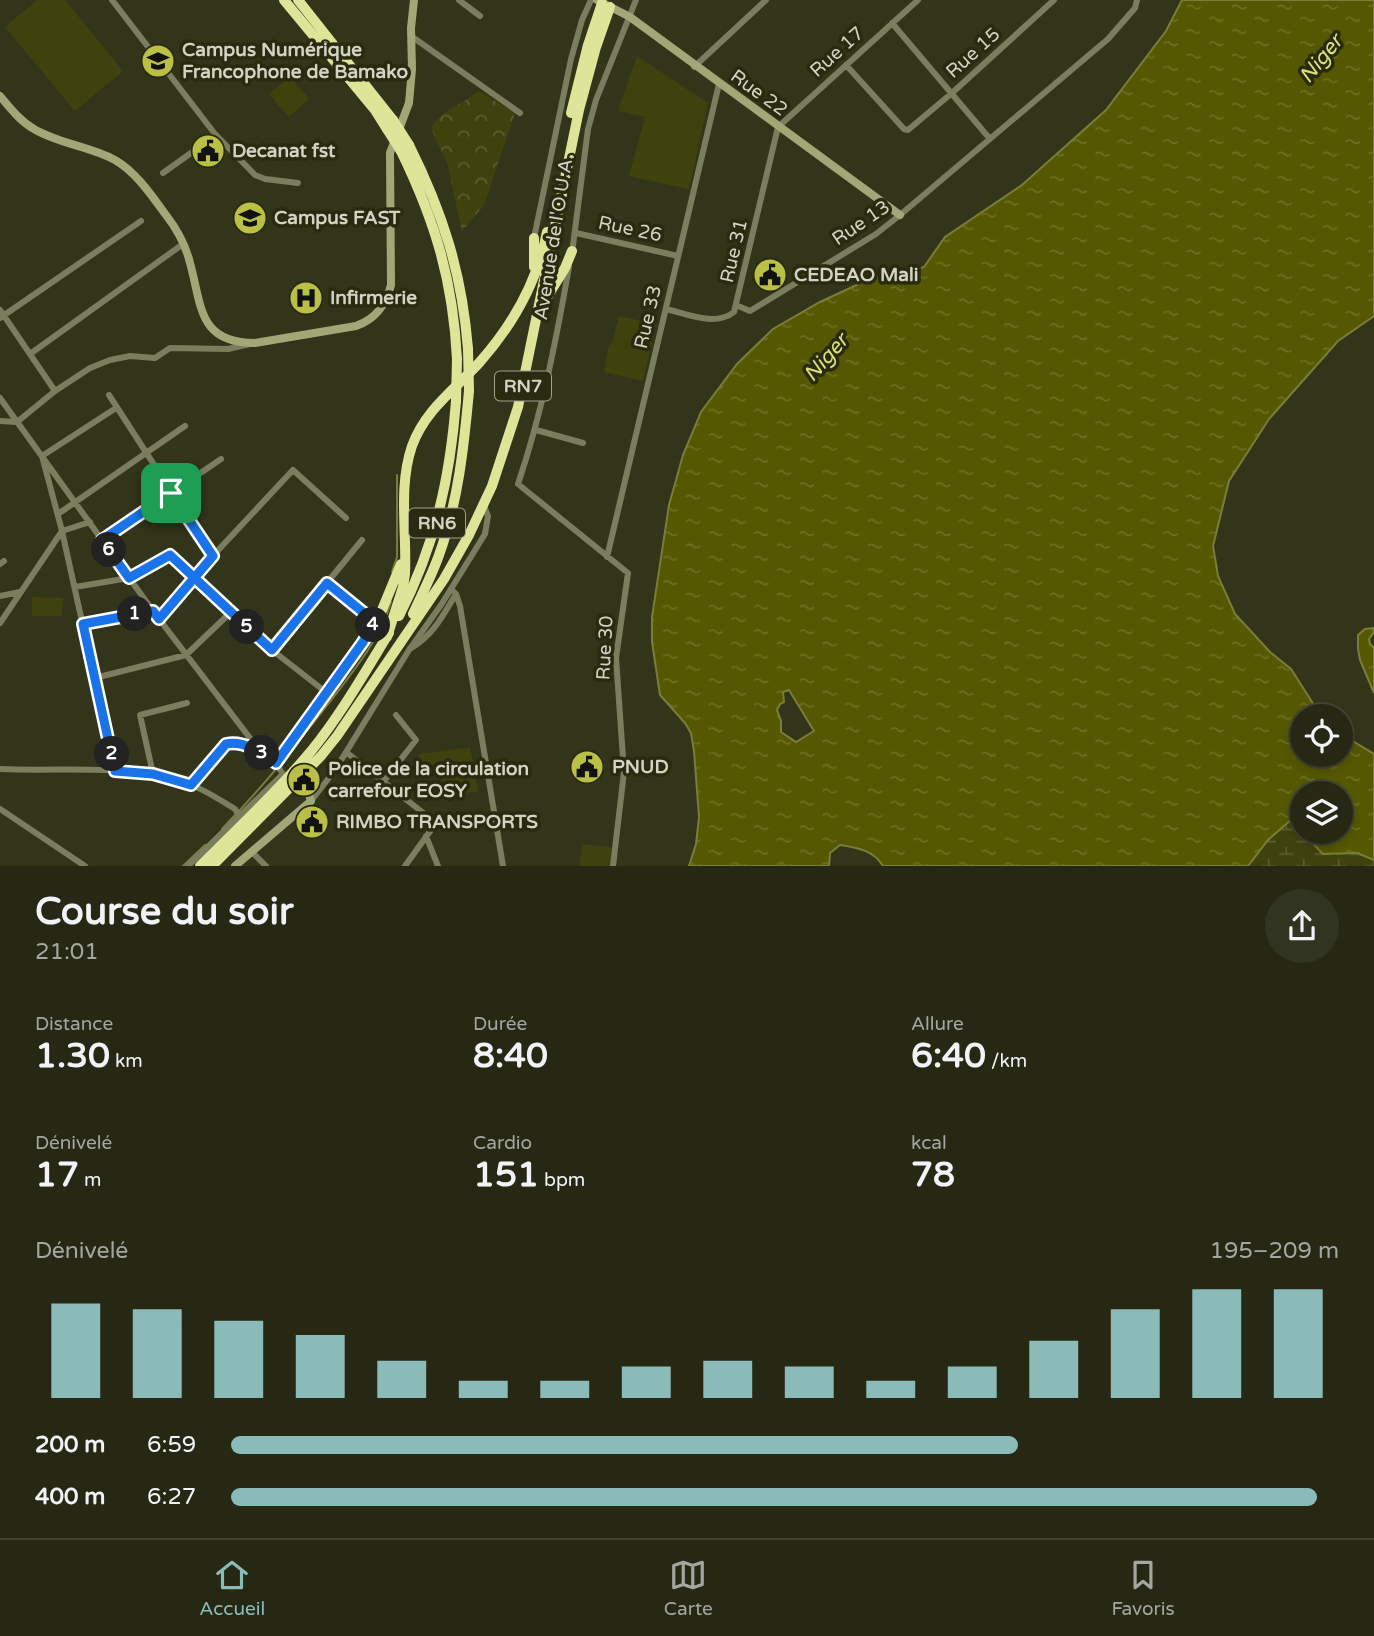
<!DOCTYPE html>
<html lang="fr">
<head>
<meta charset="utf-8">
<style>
  :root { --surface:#262814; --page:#323422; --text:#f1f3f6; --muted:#a4a6a0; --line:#424434; --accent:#8bbbb9 }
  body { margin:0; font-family:"Varela Round",sans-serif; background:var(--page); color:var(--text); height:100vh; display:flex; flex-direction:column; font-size:26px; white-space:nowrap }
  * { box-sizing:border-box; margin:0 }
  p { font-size:23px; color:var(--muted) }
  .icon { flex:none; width:38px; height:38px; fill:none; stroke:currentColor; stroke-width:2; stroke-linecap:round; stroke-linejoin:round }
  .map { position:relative; height:866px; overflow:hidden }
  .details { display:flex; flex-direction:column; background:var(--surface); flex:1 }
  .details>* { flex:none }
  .buttons { position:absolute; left:1290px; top:704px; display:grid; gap:14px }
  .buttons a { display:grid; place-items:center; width:63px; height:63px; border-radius:50%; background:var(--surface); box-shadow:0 4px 10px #0003,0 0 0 2px var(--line); font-size:35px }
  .pin { position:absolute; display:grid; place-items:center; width:60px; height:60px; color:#fff; margin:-30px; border-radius:14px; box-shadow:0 4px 10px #0006 }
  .km { position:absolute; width:35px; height:35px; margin:-18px; border-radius:50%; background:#222; color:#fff; font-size:19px; line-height:35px; text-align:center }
  .round { display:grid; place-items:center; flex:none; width:74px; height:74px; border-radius:37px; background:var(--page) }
  .head { display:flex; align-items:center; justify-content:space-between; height:119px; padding:0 35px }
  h1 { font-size:38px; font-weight:700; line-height:52px }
  .stats { display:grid; grid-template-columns:repeat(3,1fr); gap:10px; height:119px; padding:7px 35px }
  .stats div { display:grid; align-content:center }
  .stats b { font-size:35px; font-weight:700 }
  .stats small { font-size:19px; font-weight:400 }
  .stats p { font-size:19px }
  .chart { height:196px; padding:14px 35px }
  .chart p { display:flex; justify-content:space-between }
  .chart svg { width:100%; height:126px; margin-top:7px; stroke:var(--accent); stroke-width:6 }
  ul { padding:0 35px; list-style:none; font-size:23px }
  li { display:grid; grid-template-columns:112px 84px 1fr; align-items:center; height:52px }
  li i { height:18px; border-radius:9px; background:var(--accent) }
  .tabs { display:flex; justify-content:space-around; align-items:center; height:98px; border-top:2px solid var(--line); background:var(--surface); font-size:19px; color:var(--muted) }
  .tabs a { display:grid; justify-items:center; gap:4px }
  .tabs .active { color:var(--accent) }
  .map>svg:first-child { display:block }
  .green { fill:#40420e }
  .forest { fill:url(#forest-crowns) }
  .wetland { fill:url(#wetland-marsh) }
  .water { fill:url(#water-ripples); stroke:#7a7d3a; stroke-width:2; fill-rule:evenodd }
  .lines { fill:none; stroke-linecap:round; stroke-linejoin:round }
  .stream { stroke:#7a7d3a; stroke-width:2 }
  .street { stroke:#7b7d5f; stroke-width:6 }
  .secondary { stroke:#a3a777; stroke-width:8 }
  .highway { stroke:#dfe598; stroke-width:10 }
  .highway-bridge { stroke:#dfe598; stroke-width:10 }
  .route-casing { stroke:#fff; stroke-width:14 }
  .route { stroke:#1a73e8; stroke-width:9 }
  .labels { text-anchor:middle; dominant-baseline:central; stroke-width:7; stroke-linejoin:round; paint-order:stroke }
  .shield { fill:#292a10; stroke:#9fa08d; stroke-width:2 }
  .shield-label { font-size:18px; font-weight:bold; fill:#d1d3c3 }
  .poi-label { font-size:19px; font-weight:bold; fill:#d1d3c3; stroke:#292a10; text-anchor:start }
  .street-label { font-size:19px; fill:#d1d3c3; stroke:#292a10 }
  .water-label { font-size:21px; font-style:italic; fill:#dce27a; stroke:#292a10 }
</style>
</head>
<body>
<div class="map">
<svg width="1374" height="866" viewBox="0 0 1374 866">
  <defs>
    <pattern id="forest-crowns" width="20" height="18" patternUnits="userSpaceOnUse" patternTransform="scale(1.75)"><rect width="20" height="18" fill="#40420e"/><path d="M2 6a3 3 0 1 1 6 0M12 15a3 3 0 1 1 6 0" fill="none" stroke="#5b5c2f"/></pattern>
    <pattern id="wetland-marsh" width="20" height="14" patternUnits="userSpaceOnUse" patternTransform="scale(1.75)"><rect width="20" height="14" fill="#40420e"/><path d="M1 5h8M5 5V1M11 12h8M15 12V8" fill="none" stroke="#5b5c2f"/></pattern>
    <pattern id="water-ripples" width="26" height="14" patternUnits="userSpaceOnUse" patternTransform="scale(1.75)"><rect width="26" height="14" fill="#555800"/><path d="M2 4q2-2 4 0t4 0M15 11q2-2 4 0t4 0" fill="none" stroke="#6c6f24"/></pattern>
  </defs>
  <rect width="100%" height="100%" fill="#33351a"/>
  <path class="green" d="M37,0h28l58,71 -48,40 -70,-84z
    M637,56l71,47 -19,86 -60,-13 16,-59 -27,-6z
    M290,77l19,22 -20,18 -20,-23z
    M619,316l37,8 -13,57 -39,-9 5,-27 3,-2z
    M32,597l31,1 -1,18h-30z
    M470,747l8,44 -35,6 -1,-21 -12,-11 -6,2 -5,7 -9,-6 10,-14z
    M582,844l35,4 -2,18h-36z"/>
  <path class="forest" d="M479,91l36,22 -31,92 -22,26 -15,-69 -16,-33c9,-20 32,-24 48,-38z"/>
  <path class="wetland" d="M1292,818l10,6v7h7l5,14 9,9 34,-1 17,7v6h-126l20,-26z"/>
  <path class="water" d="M1182,0h192v316l-36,25 -69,78 -40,62 -16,65 5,30 17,38 35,38 21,17 30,47h-19v38h38l1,-20 33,20v106l-17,-7 -34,1 -9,-9 -5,-14h31v-38h-38v31l-10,-5 -24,21 -20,26h-365c-10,-16 -25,-18 -43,-21l-10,8 -1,13h-140l7,-22 3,-27 -5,-66 -3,-18 -6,-10 -25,-28 -8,-53v-25l17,-112 14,-50 18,-43 36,-48 36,-35 47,-27 56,-26 16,-4h18l14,-5 21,-30 77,-52 84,-75 60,-79zM789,690l25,41 -18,11 -15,-10v-11l-4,-11 3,-6 4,-2 -1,-10z
    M1373,628l1,4 -5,7 1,5 4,4v45l-14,-33 -2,-11v-14l7,-6z"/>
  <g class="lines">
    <path class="stream" d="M392,572l5,-15v-82
      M239,811c32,-34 61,-71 90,-108 23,-30 52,-65 62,-101
      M222,829l13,-14
      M183,866l22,-21"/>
    <path class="street" d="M112,0l103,134 40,41 10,4 33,4
      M459,0l21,16
      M892,23l98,116
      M411,36l109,77
      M846,65l58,64 4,1 44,-37 102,-93
      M694,67l72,-67
      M163,173l53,-38
      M576,233l102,23
      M534,238l37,-179 11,-39 9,-20
      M572,253l16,-124 8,-29 40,-100
      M569,267c-13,74 -27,146 -51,217l110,89 -12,85 8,114 -11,94
      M738,306l12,5 126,-77 24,-19 208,-176 27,-31 2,-8
      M666,309c21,5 49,18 68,3l44,-185 140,-127
      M0,310l55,81
      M0,318l141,-97
      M30,354l153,-110
      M109,395l104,161
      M0,398l153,213 106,139
      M0,421l17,1 38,-31 35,-23 20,-8 20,-4 25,2 15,-10 58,1 22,-5
      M536,430l47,13
      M58,514l127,-88
      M102,540l119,-81
      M607,557l112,-473
      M0,564l4,-3
      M327,583l48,39
      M75,587l54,-9 41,-23 102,95 55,43
      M451,589l5,5 4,12 43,260
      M0,596l20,-4
      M159,619l35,-43 99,-106 53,48
      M0,623l62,-92 28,-9
      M83,624l70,-13
      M411,648c22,-12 32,-33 45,-54
      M272,650l90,-110
      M95,678l91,-23 45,-43
      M346,752l90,71 -31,43
      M276,763l87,-121 19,-32
      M0,769c62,3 128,-6 188,15 16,5 32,16 47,25l4,7
      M115,771l-53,-240 -20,-75 74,-48
      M153,774l-13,-59 47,-12
      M384,781l32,-41 -20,-25
      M191,785c10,-12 20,-29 32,-39 17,-13 52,14 60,28l-3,8
      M311,801l24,-31 74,-120 32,-45 44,-71 3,-18 -4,-10
      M0,809l85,57
      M426,836l12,30
      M252,852l14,14
      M188,866l94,-91"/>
    <path class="secondary" d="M597,0l33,17 270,198
      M0,96c10,12 20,25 34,33 25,15 55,17 81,31 21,12 37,36 51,55 10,13 20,31 24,48 12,43 8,80 65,80l101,-17c20,-7 30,-21 35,-41l-1,-132 19,-50 3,-34 -1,-41 3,-28
      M235,866l76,-65 -4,-13 -12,-11"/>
    <path class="highway" d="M284,0l91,110 12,19
      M298,0l95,120
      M571,113l17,-68 14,-42
      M409,145c34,68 53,128 59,204
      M401,151c34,70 52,129 56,208
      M534,267v-29
      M542,305l23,-37 7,-17
      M382,610l19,-46
      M413,614c9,-20 19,-39 26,-59 19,-52 25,-109 30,-164
      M399,616c36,-70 51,-137 57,-215
      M387,637l16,-50 2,-13c2,-43 -7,-87 7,-128 13,-36 42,-56 67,-83 34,-38 58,-80 68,-131
      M200,866c38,-38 78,-75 112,-116 29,-36 53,-78 77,-117
      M212,866l109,-110 16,-20 107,-157 25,-44 23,-49 26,-79 61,-297 17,-63 14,-40"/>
    <path class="highway-bridge" d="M393,120l16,25
      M387,129l14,22
      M468,349l1,42
      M456,401l1,-42"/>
  </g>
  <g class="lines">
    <defs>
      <path id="route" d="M171,493l42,63 -54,63 -6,-8 -70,13 32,147 38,3 38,11 35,-41c18,-4 36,9 50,19l87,-121 12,-20 -48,-39 -55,67 -102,-95 -41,23 -27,-38 69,-47"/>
    </defs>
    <use href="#route" class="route-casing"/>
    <use href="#route" class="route"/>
  </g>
  <defs>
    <symbol id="university-disc" viewBox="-11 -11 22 22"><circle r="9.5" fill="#bac045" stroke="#292a10"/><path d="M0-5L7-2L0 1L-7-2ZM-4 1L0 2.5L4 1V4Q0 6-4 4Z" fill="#111"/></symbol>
    <symbol id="civic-disc" viewBox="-11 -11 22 22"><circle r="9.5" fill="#bac045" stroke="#292a10"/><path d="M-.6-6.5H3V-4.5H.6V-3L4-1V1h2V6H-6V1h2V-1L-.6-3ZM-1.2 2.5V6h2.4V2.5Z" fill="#111"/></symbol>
    <symbol id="hospital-disc" viewBox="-11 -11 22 22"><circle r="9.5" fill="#bac045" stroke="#292a10"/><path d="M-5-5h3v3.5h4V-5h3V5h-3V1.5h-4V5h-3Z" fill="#111"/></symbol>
  </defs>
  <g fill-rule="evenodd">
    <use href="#university-disc" x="139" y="42" width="38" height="38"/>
    <use href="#civic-disc" x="189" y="132" width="38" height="38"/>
    <use href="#university-disc" x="231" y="199" width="38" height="38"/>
    <use href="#civic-disc" x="751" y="256" width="38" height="38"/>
    <use href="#hospital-disc" x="287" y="279" width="38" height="38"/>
    <use href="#civic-disc" x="568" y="748" width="38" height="38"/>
    <use href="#civic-disc" x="285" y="761" width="38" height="38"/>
    <use href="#civic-disc" x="293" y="803" width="38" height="38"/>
  </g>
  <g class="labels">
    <g class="shield">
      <rect x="495" y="371.5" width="56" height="29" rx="5"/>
      <rect x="409" y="508.5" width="56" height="29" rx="5"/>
    </g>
    <g class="shield-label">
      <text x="523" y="386">RN7</text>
      <text x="437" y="523">RN6</text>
    </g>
    <g class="poi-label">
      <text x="182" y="50">Campus Numérique<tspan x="182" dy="22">Francophone de Bamako</tspan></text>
      <text x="232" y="151">Decanat fst</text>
      <text x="274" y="218">Campus FAST</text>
      <text x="794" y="275">CEDEAO Mali</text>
      <text x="330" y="298">Infirmerie</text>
      <text x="612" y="767">PNUD</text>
      <text x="328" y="769">Police de la circulation<tspan x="328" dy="22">carrefour EOSY</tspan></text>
      <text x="336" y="822">RIMBO TRANSPORTS</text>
    </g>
    <g class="street-label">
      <text transform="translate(837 52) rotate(-42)">Rue 17</text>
      <text transform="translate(973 53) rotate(-42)">Rue 15</text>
      <text transform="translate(759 93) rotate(36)">Rue 22</text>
      <text transform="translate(861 223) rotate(-34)">Rue 13</text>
      <text transform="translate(630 229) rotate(12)">Rue 26</text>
      <text transform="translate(554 237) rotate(-81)">Avenue de l'O.U.A.</text>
      <text transform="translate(734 251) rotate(-77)">Rue 31</text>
      <text transform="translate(648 317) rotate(-77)">Rue 33</text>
      <text transform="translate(605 648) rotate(-87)">Rue 30</text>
    </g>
    <g class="water-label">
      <text transform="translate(1321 59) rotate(-51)">Niger</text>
      <text transform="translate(826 358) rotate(-49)">Niger</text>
    </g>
  </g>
</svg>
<div class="buttons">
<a><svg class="icon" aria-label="locate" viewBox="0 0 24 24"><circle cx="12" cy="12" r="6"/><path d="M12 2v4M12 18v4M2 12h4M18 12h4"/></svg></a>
<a><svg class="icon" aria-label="layers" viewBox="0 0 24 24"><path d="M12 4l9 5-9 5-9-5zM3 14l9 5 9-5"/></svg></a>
</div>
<div class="pin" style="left:171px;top:493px;background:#1e9e55"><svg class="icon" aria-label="arrive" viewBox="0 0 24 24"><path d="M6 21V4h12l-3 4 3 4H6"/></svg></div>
<b class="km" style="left:135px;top:614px">1</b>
<b class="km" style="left:112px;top:754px">2</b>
<b class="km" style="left:262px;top:753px">3</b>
<b class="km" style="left:373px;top:625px">4</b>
<b class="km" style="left:247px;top:627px">5</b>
<b class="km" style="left:109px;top:550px">6</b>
</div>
<section class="details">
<div class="head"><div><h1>Course du soir</h1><p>21:01</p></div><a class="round"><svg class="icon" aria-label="share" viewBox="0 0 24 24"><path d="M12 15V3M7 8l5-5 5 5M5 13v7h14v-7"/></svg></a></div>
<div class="stats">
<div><p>Distance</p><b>1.30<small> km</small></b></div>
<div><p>Durée</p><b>8:40</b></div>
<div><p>Allure</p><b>6:40<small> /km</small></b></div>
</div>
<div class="stats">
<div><p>Dénivelé</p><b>17<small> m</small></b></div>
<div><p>Cardio</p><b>151<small> bpm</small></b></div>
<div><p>kcal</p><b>78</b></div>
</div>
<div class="chart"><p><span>Dénivelé</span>195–209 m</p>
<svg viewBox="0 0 160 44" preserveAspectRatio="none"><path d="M5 44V11M15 44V13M25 44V17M35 44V22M45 44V31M55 44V38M65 44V38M75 44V33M85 44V31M95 44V33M105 44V38M115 44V33M125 44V24M135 44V13M145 44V6M155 44V6"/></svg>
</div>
<ul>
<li><b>200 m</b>6:59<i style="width:71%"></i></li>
<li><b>400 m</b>6:27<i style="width:98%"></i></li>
</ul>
</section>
<nav class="tabs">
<a class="active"><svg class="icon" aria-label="home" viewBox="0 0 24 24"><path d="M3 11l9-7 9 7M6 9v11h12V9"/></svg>Accueil</a>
<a><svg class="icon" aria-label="map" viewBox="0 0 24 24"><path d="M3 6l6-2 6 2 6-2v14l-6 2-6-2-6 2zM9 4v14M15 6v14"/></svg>Carte</a>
<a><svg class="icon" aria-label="saved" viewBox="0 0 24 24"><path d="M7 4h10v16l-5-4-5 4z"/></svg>Favoris</a>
</nav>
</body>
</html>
